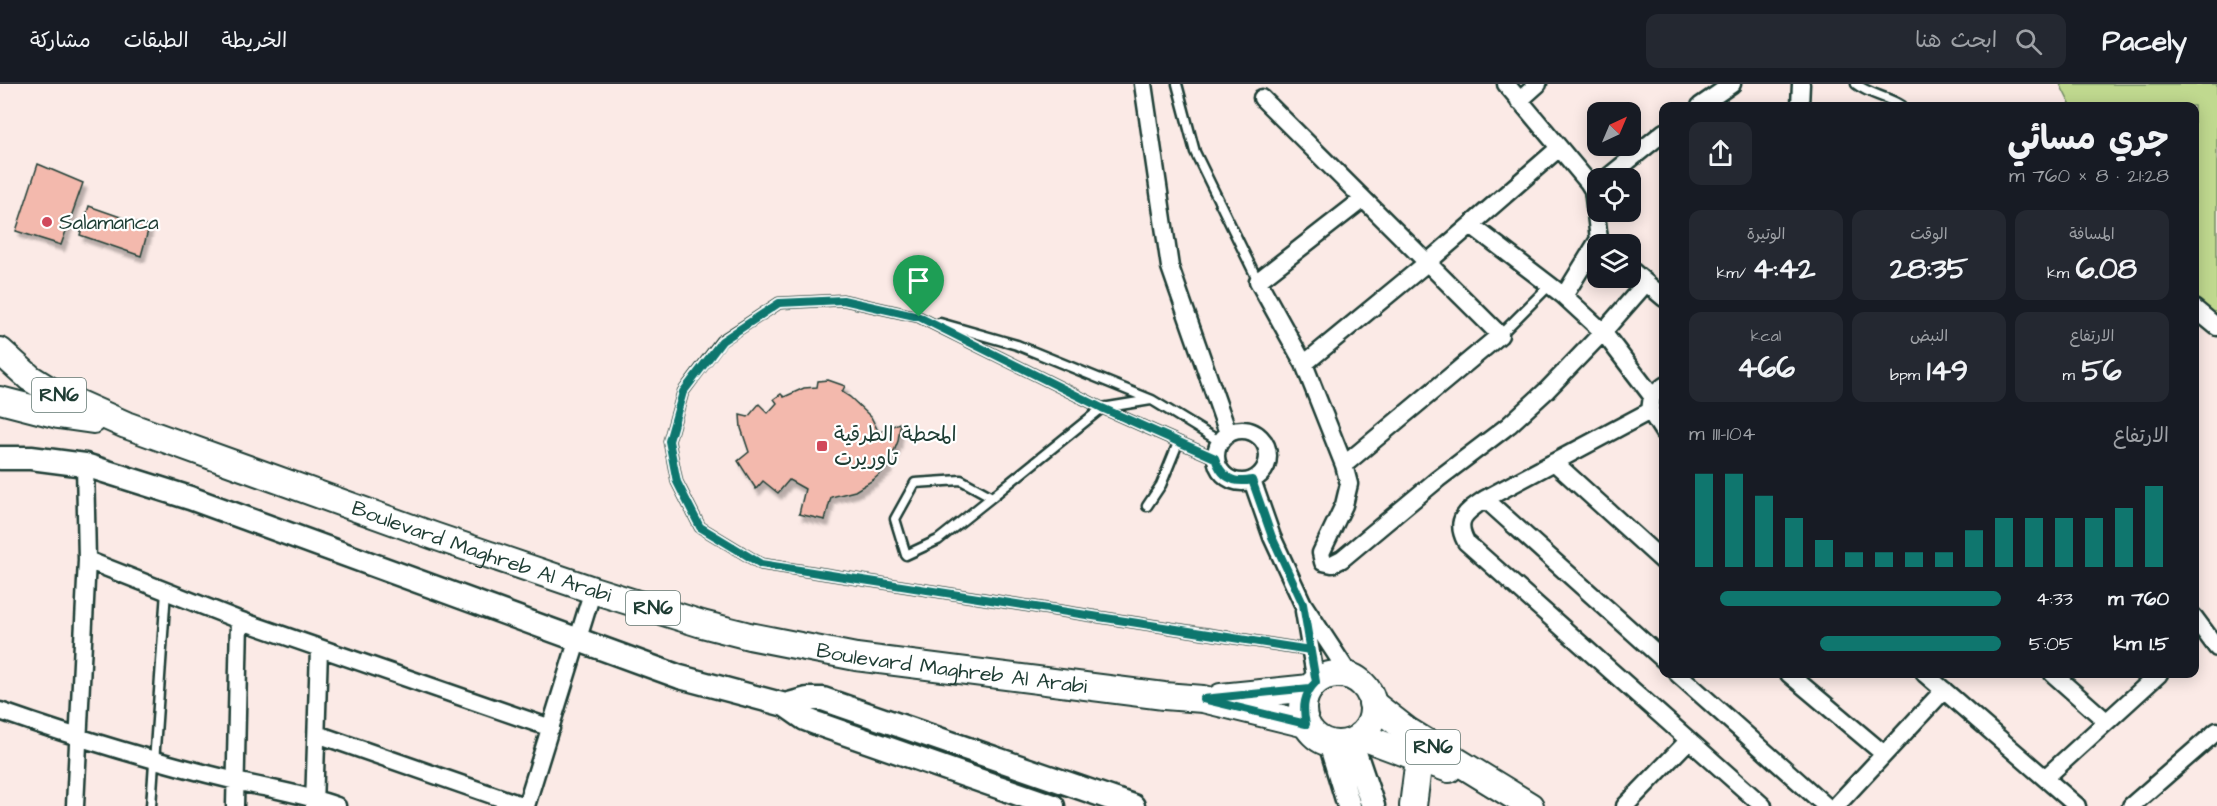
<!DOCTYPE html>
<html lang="ar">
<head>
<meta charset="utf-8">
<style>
  :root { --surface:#171b24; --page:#242831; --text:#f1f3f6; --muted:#9ea1a6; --line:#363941; --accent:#0f766e }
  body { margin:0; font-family:"Architects Daughter","Playpen Sans Arabic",sans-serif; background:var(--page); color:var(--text); direction:rtl; height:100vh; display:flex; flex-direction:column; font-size:22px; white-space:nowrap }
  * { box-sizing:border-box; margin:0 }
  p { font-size:20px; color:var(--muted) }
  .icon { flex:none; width:33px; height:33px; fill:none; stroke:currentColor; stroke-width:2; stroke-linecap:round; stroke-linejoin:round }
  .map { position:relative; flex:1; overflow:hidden; direction:ltr }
  .sheet { position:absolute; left:1659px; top:18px; width:540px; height:576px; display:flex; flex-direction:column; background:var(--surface); border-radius:12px; box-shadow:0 3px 15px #0003; direction:rtl }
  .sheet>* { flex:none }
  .needle { width:39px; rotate:44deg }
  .controls { position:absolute; left:1587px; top:18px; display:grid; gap:12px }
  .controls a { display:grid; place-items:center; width:54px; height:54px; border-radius:12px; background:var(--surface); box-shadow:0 3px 15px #0003; font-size:30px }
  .pin { position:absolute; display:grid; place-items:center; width:51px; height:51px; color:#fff; margin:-62px -26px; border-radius:50% 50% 50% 0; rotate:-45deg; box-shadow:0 0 6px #0007 }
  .pin .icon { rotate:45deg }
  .round { display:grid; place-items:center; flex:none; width:63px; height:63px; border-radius:12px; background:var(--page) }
  .summary { display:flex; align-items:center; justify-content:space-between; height:102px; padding:0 30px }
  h1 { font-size:33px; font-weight:700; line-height:45px }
  .metrics { display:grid; grid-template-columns:repeat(3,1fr); gap:9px; height:102px; padding:6px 30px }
  .metrics div { display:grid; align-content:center; border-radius:12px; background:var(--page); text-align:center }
  .metrics b { font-size:30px; font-weight:700 }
  .metrics small { font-size:16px; font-weight:400 }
  .metrics p { font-size:16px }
  .chart { height:168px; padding:12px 30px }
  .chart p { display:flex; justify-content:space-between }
  .chart svg { width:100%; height:108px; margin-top:6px; stroke:var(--accent); stroke-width:6 }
  ul { padding:0 30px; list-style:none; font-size:20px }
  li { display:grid; grid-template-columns:96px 72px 1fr; align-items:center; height:45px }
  li i { height:15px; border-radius:8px; background:var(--accent) }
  header { display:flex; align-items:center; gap:36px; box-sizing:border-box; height:84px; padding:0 30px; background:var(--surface); border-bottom:2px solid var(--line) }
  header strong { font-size:28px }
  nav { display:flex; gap:33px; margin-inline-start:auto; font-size:21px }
  .search { width:420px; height:54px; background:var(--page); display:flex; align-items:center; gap:15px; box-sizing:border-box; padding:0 21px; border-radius:12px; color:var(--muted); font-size:22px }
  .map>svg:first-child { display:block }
  .green { fill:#c0d98f; stroke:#708b62; stroke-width:1.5 }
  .building { fill:#f3b9ad; stroke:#1f3d34; stroke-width:1.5; filter:url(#shadow) }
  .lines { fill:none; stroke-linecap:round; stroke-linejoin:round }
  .lane-casing { stroke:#1f3d34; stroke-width:13 }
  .street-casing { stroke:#1f3d34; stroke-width:21 }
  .secondary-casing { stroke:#1f3d34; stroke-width:27 }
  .primary-casing { stroke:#1f3d34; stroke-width:30 }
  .lane { stroke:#fff; stroke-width:8 }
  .street { stroke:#fff; stroke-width:16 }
  .secondary { stroke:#fff; stroke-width:22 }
  .primary { stroke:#fff; stroke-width:26 }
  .route-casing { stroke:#fff; stroke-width:12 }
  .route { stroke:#0f766e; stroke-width:8 }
  .poi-dot { fill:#d1495b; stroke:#fff; stroke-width:2 }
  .labels { text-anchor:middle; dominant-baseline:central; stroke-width:4.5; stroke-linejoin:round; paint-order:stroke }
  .shield { fill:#fff; stroke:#627771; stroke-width:1.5 }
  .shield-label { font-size:20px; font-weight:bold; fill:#1f3d34 }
  .poi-label { font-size:21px; fill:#1f3d34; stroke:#fff; text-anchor:start }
  .street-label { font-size:21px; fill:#1f3d34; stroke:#fff }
</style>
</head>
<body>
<header>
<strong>Pacely</strong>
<div class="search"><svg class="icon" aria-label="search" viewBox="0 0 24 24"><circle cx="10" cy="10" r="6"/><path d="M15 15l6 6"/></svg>ابحث هنا</div>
<nav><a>الخريطة</a><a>الطبقات</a><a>مشاركة</a></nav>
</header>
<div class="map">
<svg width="2217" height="722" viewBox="0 0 2217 722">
  <defs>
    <filter id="shadow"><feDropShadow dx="3.5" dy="6" stdDeviation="1.5" flood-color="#0004"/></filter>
  </defs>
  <rect width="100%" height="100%" fill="#fbeae6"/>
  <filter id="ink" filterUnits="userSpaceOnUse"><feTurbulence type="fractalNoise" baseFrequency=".0167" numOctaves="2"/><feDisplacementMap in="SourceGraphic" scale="12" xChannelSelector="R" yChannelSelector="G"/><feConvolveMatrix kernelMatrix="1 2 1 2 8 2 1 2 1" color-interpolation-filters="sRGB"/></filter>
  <g filter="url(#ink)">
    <path class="green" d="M2060,0h157v235l-22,-18 -1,-195h-123z"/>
    <path class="building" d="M38,80l45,19 -22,62 -45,-14z
      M89,122l60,21 -8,29 -61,-21z
      M828,296l17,6 -3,6 8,5 21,20 9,18 2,-4 17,-8 1,3 -2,15 -10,26 -15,13 -18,11 -24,6 -6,23 -26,-6 6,-25 -16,-9 -11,13 -15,-12 -7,8 -18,-28 11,-9 -8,-24 -1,-13 8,2 11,-13 9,9 9,-10 -3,-4 7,-5 3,3 20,-9 13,-1 1,-6z"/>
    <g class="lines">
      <defs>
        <path id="lane" d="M1177,0l18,68 63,129
          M1856,0c14,11 31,12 46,22
          M940,239l77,22 135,55 67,41
          M1500,251l50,-50
          M1215,374l-113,-50 -183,-91 -76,-17 -64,3 -58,38 -38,51 -14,49 8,41 23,45 61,37 549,86
          M961,396l31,17 -54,43 -32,15 -11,-36 20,-36z
          M992,413l110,-89 49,-8
          M1147,422l14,-21 17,-42
          M151,722l15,-215"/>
        <path id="street" d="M1143,0l27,183 58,166
          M1506,0l82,98 5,8 6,49 -35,57
          M1262,14l238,237 -156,130
          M1519,17l19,-17
          M1700,22l32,-22
          M1800,22l1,-22
          M1607,94l57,-46
          M1363,115l-105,82 46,83 40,101 5,19 -5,21 -23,48 2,9 9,2 10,-5 96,-80 71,-54 38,-35 56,-58 42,-48
          M1471,141l93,71 39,36 49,64 -2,15 14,22
          M1630,185l34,29
          M2194,224l23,19
          M1304,280l124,-102 131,-114
          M1652,312l12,-10
          M1650,327l-165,88c-19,13 -31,20 -19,43l297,264
          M1216 372a26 26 0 1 1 52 0a26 26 0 1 1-52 0Z
          M1554,378l110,100
          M1252,396l20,57 31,67 48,73
          M1485,415l179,161
          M87,476l152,60 312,108
          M1304,527l12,71
          M2194,533l23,31
          M1678,590l148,132
          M1789,590l95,80
          M1925,590l152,132
          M2053,590l53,47
          M0,627c77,27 156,51 236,70 34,8 68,13 101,25
          M317,650l207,72
          M2045,694l114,-104
          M75,722l12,-246 -2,-95
          M235,722l4,-186
          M314,722l5,-157
          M526,722l67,-216
          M1625,722l63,-65
          M1836,722l108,-116
          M2131,722l86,-75"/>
        <path id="secondary" d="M0,374h31l54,7 105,33 490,179 105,28 20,14 13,5 235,82
          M785,621l22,-6h16l310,107
          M1351,657l22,65
          M1330,659l19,63"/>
        <g id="primary">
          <path id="s1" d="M0,267l30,27 24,15 72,32 308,111 159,54 109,34 47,12 107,21 308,39 39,3 103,25"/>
          <path d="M0,316l58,15 35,5"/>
          <circle cx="1338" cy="625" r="35"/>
          <path d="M1221,613l89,-9"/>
          <path d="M1372,619l36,28 122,75"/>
          <path d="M1360,652l89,33"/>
          <path d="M1413,722l6,-47"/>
        </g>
      </defs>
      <use href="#lane" class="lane-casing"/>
      <use href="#street" class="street-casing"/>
      <use href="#secondary" class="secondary-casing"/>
      <use href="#primary" class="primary-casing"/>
      <use href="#lane" class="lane"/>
      <use href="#street" class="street"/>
      <use href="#secondary" class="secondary"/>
      <use href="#primary" class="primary"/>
    </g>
  </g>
  <g class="lines" filter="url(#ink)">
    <defs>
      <path id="route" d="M919,233l183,91 113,50c6,19 18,26 37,22l20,57 31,67 13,78 -6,6 -107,11 103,25c-4,-17 -2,-30 10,-42l-6,-32 -549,-86 -61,-37 -23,-45 -8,-41 14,-49 39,-51 57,-38 64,-3 76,17"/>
    </defs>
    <use href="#route" class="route-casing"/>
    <use href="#route" class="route"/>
  </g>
  <g class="poi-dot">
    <circle cx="47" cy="138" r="6"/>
    <rect x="816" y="356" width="12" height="12" rx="3"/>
  </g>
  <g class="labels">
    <g class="shield">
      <rect x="32" y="294" width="54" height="34" rx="4.5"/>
      <rect x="626" y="507" width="54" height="34" rx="4.5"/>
      <rect x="1406" y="646" width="54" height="34" rx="4.5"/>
    </g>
    <g class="shield-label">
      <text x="59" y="311">RN6</text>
      <text x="653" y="524">RN6</text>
      <text x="1433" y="663">RN6</text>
    </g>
    <g class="poi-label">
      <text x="59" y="138">Salamanca</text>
      <text x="834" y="350">المحطة الطرقية<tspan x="834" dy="24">تاوريرت</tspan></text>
    </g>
    <g class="street-label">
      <text stroke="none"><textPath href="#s1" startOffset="525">Boulevard Maghreb Al Arabi</textPath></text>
      <text stroke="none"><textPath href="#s1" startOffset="1011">Boulevard Maghreb Al Arabi</textPath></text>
    </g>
  </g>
</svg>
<div class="controls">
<a><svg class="needle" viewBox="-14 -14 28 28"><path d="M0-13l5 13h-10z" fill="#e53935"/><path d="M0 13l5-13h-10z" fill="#9ea1a6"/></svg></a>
<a><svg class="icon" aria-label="locate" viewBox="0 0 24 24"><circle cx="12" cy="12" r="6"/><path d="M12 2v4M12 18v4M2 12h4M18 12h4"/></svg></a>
<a><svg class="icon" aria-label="layers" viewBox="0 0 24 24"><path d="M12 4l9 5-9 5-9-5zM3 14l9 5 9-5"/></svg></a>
</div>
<div class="pin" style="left:919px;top:233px;background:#1e9e55"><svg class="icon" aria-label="arrive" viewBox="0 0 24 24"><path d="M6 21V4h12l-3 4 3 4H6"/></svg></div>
<section class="sheet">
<div class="summary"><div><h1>جري مسائي</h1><p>21:28 · 8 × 760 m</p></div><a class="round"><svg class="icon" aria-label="share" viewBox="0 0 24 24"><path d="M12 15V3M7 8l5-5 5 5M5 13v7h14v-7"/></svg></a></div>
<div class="metrics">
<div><p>المسافة</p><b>6.08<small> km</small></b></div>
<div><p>الوقت</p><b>28:35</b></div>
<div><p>الوتيرة</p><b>4:42<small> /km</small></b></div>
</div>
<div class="metrics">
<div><p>الارتفاع</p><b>56<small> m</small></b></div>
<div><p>النبض</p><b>149<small> bpm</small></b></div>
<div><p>kcal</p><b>466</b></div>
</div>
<div class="chart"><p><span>الارتفاع</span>104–111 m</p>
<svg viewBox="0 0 160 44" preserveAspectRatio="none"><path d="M5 44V6M15 44V6M25 44V15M35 44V24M45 44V33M55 44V38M65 44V38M75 44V38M85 44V38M95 44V29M105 44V24M115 44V24M125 44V24M135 44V24M145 44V20M155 44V11"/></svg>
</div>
<ul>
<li><b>760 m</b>4:33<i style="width:90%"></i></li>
<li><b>1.5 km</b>5:05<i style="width:58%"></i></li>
</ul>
</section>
</div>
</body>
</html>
